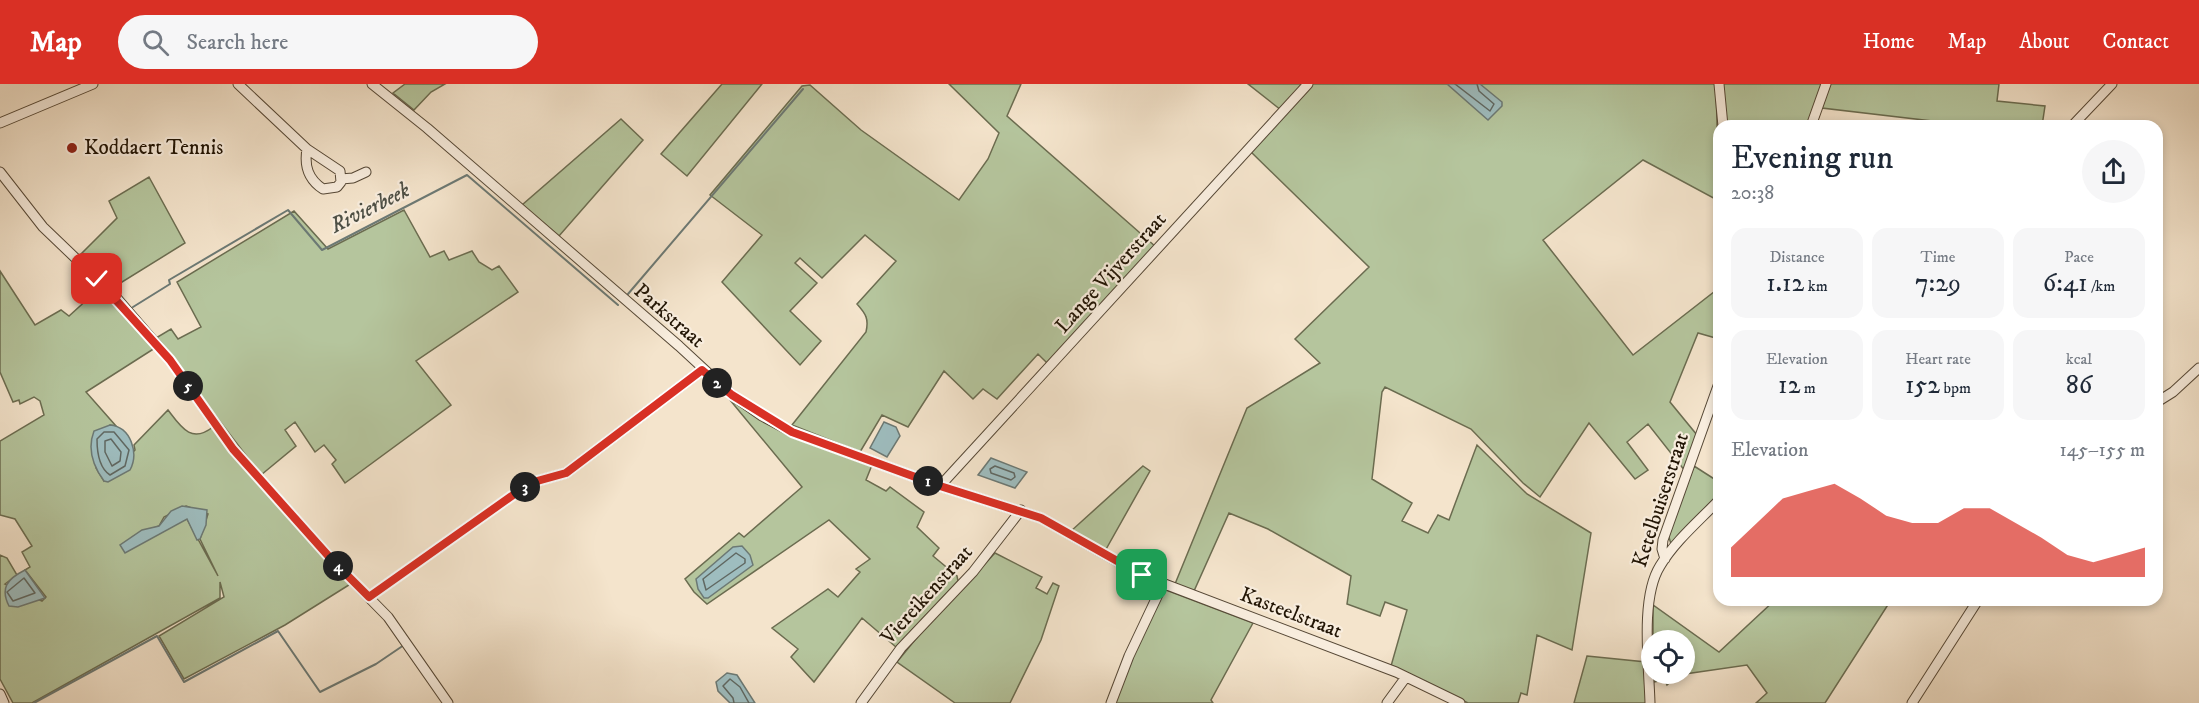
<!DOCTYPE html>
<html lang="en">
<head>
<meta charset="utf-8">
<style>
  :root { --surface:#fff; --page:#f6f6f7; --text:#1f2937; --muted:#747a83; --accent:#d93025 }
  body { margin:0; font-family:"IM FELL DW Pica",serif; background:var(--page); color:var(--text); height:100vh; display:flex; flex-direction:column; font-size:22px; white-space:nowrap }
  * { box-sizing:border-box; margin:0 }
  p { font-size:20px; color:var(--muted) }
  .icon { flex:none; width:33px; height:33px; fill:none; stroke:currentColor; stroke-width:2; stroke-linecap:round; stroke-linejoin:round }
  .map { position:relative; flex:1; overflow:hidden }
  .side { position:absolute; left:1713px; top:36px; width:450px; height:486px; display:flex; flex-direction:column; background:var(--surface); border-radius:18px; box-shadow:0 3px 9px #0003 }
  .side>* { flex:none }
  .fabs { position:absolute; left:1641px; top:546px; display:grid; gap:12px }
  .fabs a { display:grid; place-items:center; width:54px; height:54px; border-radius:50%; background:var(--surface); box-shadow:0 3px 9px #0003; font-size:30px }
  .pin { position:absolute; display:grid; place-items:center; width:51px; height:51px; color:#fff; margin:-26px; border-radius:12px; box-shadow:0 3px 9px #0006 }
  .km { position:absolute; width:30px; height:30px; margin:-15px; border-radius:50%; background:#222; color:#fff; font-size:16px; line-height:30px; text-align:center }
  .round { display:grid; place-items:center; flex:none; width:63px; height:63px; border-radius:32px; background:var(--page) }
  .headline { display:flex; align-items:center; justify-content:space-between; height:102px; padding:0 18px }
  h1 { font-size:33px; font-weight:600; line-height:45px }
  .stats { display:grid; grid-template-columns:repeat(3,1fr); gap:9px; height:102px; padding:6px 18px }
  .stats div { display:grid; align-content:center; border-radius:15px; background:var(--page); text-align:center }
  .stats b { font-size:26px; font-weight:600 }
  .stats small { font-size:16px; font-weight:400 }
  .stats p { font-size:16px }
  .chart { height:168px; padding:12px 18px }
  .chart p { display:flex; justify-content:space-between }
  .chart svg { width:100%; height:108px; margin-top:6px; fill:var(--accent); opacity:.7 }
  header { display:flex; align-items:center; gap:36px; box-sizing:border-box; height:84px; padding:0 30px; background:var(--accent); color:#fff }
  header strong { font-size:28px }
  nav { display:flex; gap:33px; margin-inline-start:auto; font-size:21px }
  .search { width:420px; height:54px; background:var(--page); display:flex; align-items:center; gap:15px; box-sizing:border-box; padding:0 21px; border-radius:33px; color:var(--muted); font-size:22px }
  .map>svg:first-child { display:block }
  .green { fill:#b5c59d; stroke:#6b6c50; stroke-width:1.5; fill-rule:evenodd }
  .water { fill:#9ebdbf; stroke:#6c7974; stroke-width:1.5 }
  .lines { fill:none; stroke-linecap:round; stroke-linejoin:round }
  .shore { stroke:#606862; stroke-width:1.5 }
  .stream { stroke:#6c7974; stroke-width:2 }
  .street-casing { stroke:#564836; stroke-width:11 }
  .street { stroke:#f8edde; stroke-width:9 }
  .route-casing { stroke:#fff; stroke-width:12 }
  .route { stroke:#d93025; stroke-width:8 }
  .poi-dot { fill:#8f2418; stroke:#f8edde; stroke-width:2 }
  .labels { text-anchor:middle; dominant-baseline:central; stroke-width:4.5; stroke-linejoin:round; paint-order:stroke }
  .poi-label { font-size:21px; fill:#211404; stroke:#f8edde; text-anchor:start }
  .street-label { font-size:21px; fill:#211404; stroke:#f8edde }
  .water-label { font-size:22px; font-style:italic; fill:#4d4f45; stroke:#f8edde }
</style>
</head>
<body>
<header>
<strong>Map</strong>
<div class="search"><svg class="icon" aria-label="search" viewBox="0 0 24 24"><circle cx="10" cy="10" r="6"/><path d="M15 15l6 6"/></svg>Search here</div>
<nav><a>Home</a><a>Map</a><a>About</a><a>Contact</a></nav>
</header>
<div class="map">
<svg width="2199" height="619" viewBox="0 0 2199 619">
  <rect width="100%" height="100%" fill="#f4e4cc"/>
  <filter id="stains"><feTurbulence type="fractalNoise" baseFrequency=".00333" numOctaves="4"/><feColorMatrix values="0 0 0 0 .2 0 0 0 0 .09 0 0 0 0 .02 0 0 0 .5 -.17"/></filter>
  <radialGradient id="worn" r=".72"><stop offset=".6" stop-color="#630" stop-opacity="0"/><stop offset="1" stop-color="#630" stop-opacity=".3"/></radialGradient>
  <path class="green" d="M405,0h40l-14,8 -17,18 -21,-17z
    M722,0h40l-75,92 -26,-22z
    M949,0h72l-14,32 149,131 -109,116 -9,-9 -41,45 -14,-10 -10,10 -29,-28 -36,56 -26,-12 -22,37 -68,-27 74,-93c3,-13 0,-18 -9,-28l39,-43 -31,-26 -43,43 -22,-20 -5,5 22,20 -27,28 31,30 -21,24 -78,-83 40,-47 -52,-40 92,-109 8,-1 51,45 98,70 29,-41 11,-26z
    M1248,0h57l-24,26z
    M1311,0h405l3,117 -76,-41 -100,80 90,115 86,-67v51l-21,-6 -28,69 27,33 -12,36 -37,-47 -21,18 21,28 -13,9 -46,-56 -49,74 -17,-14 -52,-54 -86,-42 -3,5 -10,87 40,24 -10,18 26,12 10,-18 11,5 28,-75 50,49 64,39 -19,117 -35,-15 -10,60 -6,-2 -3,10h-50l-77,-37 16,-56 -22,-8 -5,14 -33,-12 4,-28 -83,-47 -39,-16 -35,78 -19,-7 72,-176 73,-45 -25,-24 74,-72 -119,-116z
    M1723,0h100l-15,42h-81z
    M1830,0h169l-2,17 48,5 -3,20h-67l-153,-18z
    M621,35l22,21 -84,96 -37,-31z
    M149,93l36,66 -71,44 -34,-32 37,-37 -8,-17z
    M404,126l26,47 14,-6 5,9 23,-9 7,11 13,8 7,-4 19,26 -102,69 35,44 -106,78 -13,-19 4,-4 -12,-15 -9,7 -20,-30 -10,8 11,16 -35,29 -105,-137 15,-9 7,10 23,-12 -24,-45 117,-71 34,38z
    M0,187l35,54 26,-15 8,6 32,-29 54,61 -69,44 30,34 -6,-1 -14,43 8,13 31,-31 -1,-5 34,-35c13,17 23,34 45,17l68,83 71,73 -67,42 -101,54 -25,-43 65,-39 -4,-15v16l-188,105h-19l-13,-24v-124l7,3 10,17 -12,9 37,17 4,-4 -21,-27 5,-3 -8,-15 10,-6 -17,-27 -15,-4v-74l44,-26 -4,-14 -6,-4 -14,7 -1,-4 -6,2 -13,-30zM186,422l22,8 -8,25 18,37 -31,-57 -55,18 27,-11 5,-9z
    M730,316l34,21 108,44 -6,15 20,11 4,-4 34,25 -7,15 22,21 -6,8 24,20 1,5 -62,66 -34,-29 -48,64 -23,-25 7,-8 -26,-21 56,-39 10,8 22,-25 -4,-3 14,-10 -41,-39 -122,84 -13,-12 -9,-13 54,-46 5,4 58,-50z
    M1143,382l7,5 -45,80 -34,-20z
    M1694,382l25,16v12l-48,50 -3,-10z
    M995,469l47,24 -6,11 11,6 6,-11 6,3 -18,54 -31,63h-55l-58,-41 22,-27z
    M1166,506l87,33 -42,77 2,3h-99l15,-42 34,-69z
    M1775,516h116l-66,103h-69l11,-10 -20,-28 -69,10 -11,10 -2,-5 -12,2v-8h31v-34h-31v-35l66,47z
    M1587,572l59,6v41h-72z"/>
  <path class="water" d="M1447,0h33l22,18v4l-14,14z
    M884,338l12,5 4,9 -13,21 -17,-9z
    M110,341c21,2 29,28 20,45l-22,12 -4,-1c-11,-15 -17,-32 -10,-50z
    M991,374l36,14 -12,16 -37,-13z
    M182,422l25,4 -1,15 -6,14 -3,1 -10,-21 -62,34 -5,-8 22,-15 17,-4 12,-15z
    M742,462l8,9 3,10 -45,33h-4l-6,-9 -2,-10 37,-32z
    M25,486l20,28 -27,9 -9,-1c-9,-18 -2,-27 16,-36z
    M727,589l10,2 18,28h-25l-12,-12 -2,-9z"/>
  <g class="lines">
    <path class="shore" d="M1455,0l35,27 4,-7 -15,-13 -2,-7
      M104,348h10l15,18 -4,16 -15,9c-11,-7 -13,-23 -13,-36z
      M111,355l10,13 -1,9 -8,5 -7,-14v-11z
      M995,382l19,7 1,4 -4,3 -20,-7 -1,-4z
      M736,469l9,6v4l-39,27 -3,-11z
      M24,494l11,15 -22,8 -6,-9z
      M734,619l-1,-5 -10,-12 7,-7 10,8 9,16"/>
    <path class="stream" d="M628,210l175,-205
      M133,223l37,-23 -1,-4 119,-70 34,40 145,-75 151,130
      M34,619l123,-67 27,46 94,-51 42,61 56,-28 28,-19"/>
    <defs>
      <path id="street" d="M238,0l69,65 33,22 1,11 -4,5 -14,2c-15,-10 -19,-23 -16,-40
        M372,0l55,44 252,218 53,49 30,21 30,16 148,54 101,32 100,57 255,97 64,31
        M1719,0l4,42
        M0,39l93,-39
        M1811,42l15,-42
        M2072,42l40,-42
        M0,88l43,55 72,69 55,64 63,89 99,111 56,57 60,86
        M341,95l12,-1 13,-6
        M2157,318l16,-10 26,-24
        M940,402l368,-402
        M1665,475l-3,-10 1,-9 56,-157
        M369,513l161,-114 36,-10 136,-103
        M0,610l4,9
        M861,619l40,-55 72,-76 48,-62
        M1111,619l18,-47 34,-72
        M1387,619l19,-26
        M1650,619c-1,-38 -10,-105 10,-137 15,-25 39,-45 59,-66
        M1912,619l66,-103"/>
    </defs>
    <use href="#street" class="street-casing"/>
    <use href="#street" class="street"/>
  </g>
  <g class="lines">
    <defs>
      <path id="route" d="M97,195l73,81 63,89 99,111 37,37 161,-114 36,-10 136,-103 30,25 60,37 148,54 101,32 101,57"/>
    </defs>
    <use href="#route" class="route-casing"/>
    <use href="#route" class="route"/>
  </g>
  <circle class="poi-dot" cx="72" cy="64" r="6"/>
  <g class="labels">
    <g class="poi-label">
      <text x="84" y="64">Koddaert Tennis</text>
    </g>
    <g class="street-label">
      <text transform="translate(1111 189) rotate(-48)">Lange Vijverstraat</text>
      <text transform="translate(669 232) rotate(41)">Parkstraat</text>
      <text transform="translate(1661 416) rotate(-72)">Ketelbuiserstraat</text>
      <text transform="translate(927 511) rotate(-48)">Viereikenstraat</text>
      <text transform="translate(1291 529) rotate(21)">Kasteelstraat</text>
    </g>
    <g class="water-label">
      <text transform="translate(370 124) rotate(-27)">Rivierbeek</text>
    </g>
  </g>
  <rect width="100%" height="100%" filter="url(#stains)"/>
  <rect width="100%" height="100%" fill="url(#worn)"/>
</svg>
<div class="fabs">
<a><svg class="icon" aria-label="locate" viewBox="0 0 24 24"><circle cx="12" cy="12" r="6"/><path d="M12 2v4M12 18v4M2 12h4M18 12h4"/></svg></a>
</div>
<div class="pin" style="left:1142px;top:491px;background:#1e9e55"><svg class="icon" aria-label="arrive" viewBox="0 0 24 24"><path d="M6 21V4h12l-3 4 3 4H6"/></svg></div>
<div class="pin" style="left:97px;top:195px;background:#d93025"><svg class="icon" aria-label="check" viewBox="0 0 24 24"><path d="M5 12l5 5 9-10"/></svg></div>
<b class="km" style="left:928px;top:397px">1</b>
<b class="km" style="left:717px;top:299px">2</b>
<b class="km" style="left:525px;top:403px">3</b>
<b class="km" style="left:338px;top:482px">4</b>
<b class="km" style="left:188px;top:302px">5</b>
<section class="side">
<div class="headline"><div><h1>Evening run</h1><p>20:38</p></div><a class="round"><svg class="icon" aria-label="share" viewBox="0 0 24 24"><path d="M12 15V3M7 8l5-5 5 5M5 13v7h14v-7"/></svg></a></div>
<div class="stats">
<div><p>Distance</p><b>1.12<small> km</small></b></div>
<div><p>Time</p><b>7:29</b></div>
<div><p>Pace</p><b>6:41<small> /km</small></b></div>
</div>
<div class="stats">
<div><p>Elevation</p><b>12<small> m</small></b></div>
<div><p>Heart rate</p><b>152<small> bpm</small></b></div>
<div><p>kcal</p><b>86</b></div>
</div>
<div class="chart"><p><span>Elevation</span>145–155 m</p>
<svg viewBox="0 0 160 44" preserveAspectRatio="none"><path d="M0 44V32L10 22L20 12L30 9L40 6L50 12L60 19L70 22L80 22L90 16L100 16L110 22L120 28L130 35L140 38L150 35L160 32V44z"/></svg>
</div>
</section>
</div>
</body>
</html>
